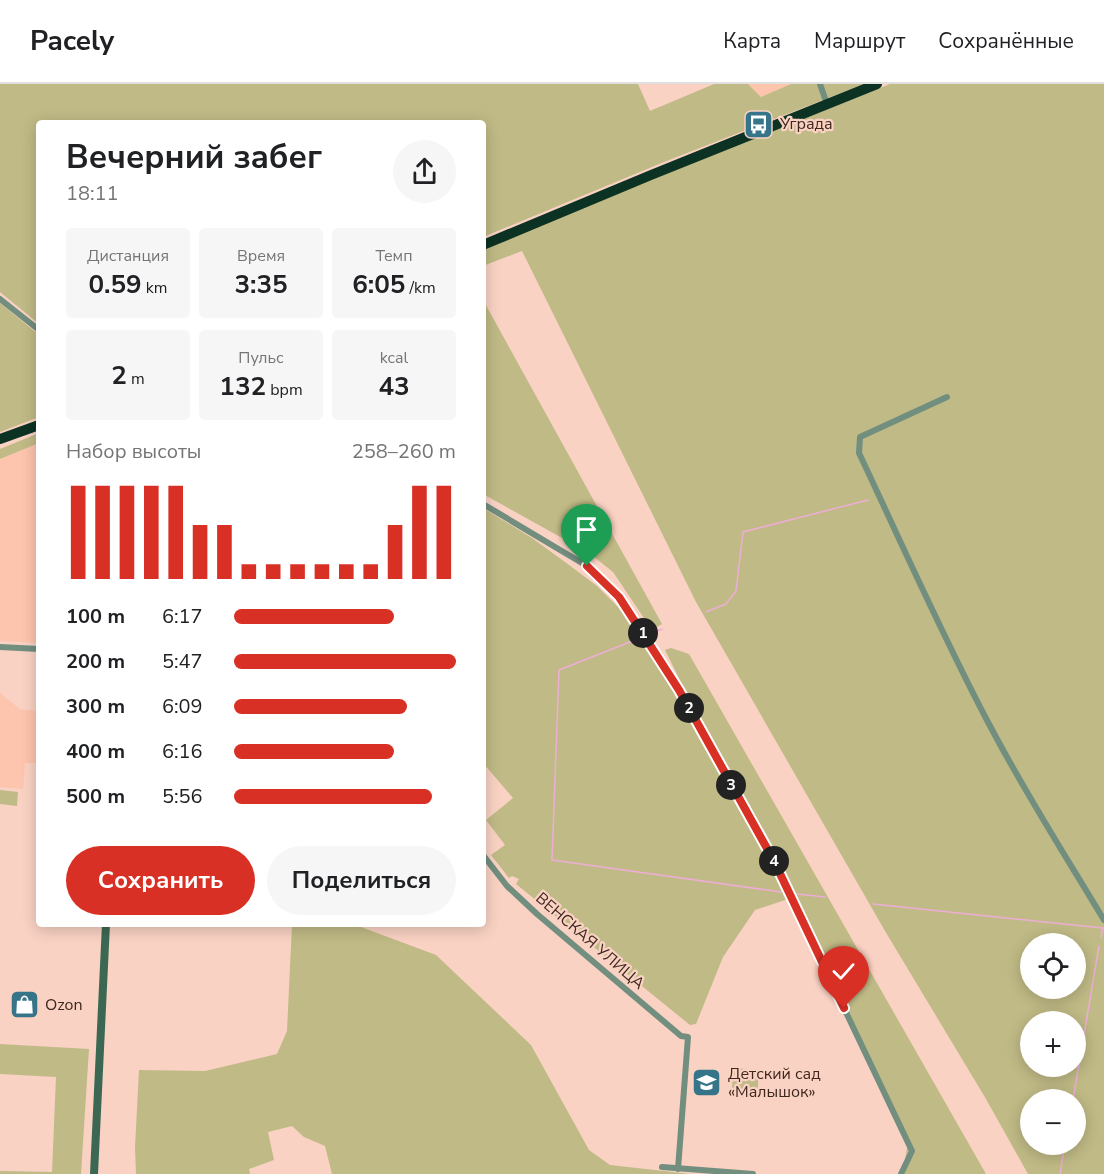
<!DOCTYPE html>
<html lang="ru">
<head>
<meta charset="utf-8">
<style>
  :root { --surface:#fff; --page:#f6f6f6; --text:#202124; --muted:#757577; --line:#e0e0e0; --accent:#d93025 }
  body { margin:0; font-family:"Nunito Sans",sans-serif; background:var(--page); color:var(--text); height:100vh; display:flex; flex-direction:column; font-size:22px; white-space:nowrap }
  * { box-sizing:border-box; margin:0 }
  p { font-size:20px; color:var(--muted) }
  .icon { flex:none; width:33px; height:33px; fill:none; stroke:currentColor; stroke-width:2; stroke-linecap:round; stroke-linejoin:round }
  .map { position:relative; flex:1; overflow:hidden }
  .panel { position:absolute; left:36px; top:36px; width:450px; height:807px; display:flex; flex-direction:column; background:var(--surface); border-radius:6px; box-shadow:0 3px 15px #0003 }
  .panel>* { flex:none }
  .fabs { position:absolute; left:1020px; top:849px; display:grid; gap:12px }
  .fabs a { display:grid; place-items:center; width:66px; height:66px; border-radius:50%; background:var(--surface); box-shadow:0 3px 15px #0003; font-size:30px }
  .pin { position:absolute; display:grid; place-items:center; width:51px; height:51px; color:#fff; margin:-62px -26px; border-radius:50% 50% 50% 0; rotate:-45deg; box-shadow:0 0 6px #0007 }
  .pin .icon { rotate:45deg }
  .km { position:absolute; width:30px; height:30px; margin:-15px; border-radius:50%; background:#222; color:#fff; font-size:16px; line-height:30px; text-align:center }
  .round { display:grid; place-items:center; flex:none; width:63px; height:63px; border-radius:32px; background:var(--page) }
  .head { display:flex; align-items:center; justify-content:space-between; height:102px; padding:0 30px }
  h1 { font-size:33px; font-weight:700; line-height:45px }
  .metrics { display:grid; grid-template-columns:repeat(3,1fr); gap:9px; height:102px; padding:6px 30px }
  .metrics div { display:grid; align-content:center; border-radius:6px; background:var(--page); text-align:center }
  .metrics b { font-size:26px; font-weight:700 }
  .metrics small { font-size:16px; font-weight:400 }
  .metrics p { font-size:16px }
  .chart { height:168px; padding:12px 30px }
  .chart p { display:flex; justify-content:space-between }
  .chart svg { width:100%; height:108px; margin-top:6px; stroke:var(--accent); stroke-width:6 }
  .button { display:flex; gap:12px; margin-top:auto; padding:12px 30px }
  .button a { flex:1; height:69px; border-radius:36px; background:var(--accent); color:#fff; font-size:24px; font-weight:700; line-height:69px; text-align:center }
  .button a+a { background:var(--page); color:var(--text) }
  ul { padding:0 30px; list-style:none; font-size:20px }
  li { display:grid; grid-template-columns:96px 72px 1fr; align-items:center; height:45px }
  li i { height:15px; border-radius:8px; background:var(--accent) }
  header { display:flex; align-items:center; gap:36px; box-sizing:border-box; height:84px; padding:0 30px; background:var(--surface); border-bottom:2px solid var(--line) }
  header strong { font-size:28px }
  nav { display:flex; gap:33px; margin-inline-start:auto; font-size:21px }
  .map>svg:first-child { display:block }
  .built { fill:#fdc4ae }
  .green { fill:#c0ba86; fill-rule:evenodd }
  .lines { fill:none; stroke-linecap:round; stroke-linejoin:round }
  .stream { stroke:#edaed5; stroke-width:1.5 }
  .street { stroke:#718e7f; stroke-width:6 }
  .secondary { stroke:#3c6853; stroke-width:8 }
  .highway { stroke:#0b3222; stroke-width:10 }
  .route-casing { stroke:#fff; stroke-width:12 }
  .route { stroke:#d93025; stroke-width:8 }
  .labels { text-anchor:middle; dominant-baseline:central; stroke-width:4.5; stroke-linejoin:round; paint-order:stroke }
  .poi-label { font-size:16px; fill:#3f271e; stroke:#f9d2c3; text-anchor:start }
  .street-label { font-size:16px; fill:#3f271e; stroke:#f9d2c3 }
</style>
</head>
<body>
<header>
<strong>Pacely</strong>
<nav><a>Карта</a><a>Маршрут</a><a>Сохранённые</a></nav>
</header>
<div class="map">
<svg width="1104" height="1090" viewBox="0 0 1104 1090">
  <rect width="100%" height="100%" fill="#f9d2c3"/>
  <path class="built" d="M748,0h43l-30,13z
    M39,359v200l-39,-2v-182z
    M0,609l20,16 19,2v52h-14l-2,26 -23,-2z"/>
  <path class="green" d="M0,0h638l12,27 64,-27h34l13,13 30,-13h73l-200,78 -181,75v-114h-444v201l-39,-32z
    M890,0h214v1090h-76l-42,-75 -101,-168 -189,-329 -174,-351 -39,15v-19zM1030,860h46v44h-46zM1030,938h46v44h-46zM1030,1016h46v44h-46z
    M483,216l179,324 -10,6 -39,-58 -24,-19 -106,-59z
    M0,219l39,32v82l-39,15z
    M39,349v10l-39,16v-10z
    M483,424l49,30 33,24 32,24 21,21 41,60 42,70 87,162 -33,11 -32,47 -27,67 -6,1 -174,-141 3,-5 -7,-3 -3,2 -18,-23 14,-10 -19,-25 27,-22 -30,-35z
    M671,564l18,6 297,520h-88l7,-14 2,-12 5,-2 -247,-496z
    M0,706l18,2 -1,14 -17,-2z
    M292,840h61l83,31 95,90 58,105 21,15 81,9h-359l-7,-28 -21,-9 -12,-11 -24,6 6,28 -25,9 1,5h-114l-1,-27 4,-77 66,1 72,-17 10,-23z
    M0,960l89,5 -8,125h-81v-3l52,1 4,-95 -56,-3z
    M734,984l25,2 -2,29 -26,-3z"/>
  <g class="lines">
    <path class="stream" d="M706,528l20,-8 10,-13 7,-59 125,-32
      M649,551l13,-6
      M640,554l-81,32 -7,190 229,32
      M797,810l28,3
      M873,820l230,24 -2,9
      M1073,1016l26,-154
      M1060,1090l5,-30"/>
    <path class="street" d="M820,0l7,20
      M0,215l39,31
      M947,313l-87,40 -1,16c43,91 83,182 130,271 35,67 76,131 115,196
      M483,420l104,62 32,31 60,93 95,171 138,290 -11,23
      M0,563l39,2
      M483,771l24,31 30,28 144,122 7,1 -10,132
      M662,1083l91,7"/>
    <path class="secondary" d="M94,1090l12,-250"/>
    <path class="highway" d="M483,161l168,-70 226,-91
      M0,355l39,-14"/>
  </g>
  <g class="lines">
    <defs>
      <path id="route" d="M587,482l32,31 60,93 95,171 70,147"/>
    </defs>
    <use href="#route" class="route-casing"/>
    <use href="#route" class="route"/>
  </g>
  <defs>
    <symbol id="bus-square" viewBox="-11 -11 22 22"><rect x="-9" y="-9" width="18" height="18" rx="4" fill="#357489" stroke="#f9d2c3"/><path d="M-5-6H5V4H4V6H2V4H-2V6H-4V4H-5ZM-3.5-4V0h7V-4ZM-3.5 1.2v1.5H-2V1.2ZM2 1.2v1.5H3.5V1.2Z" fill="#fff"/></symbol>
    <symbol id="shop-square" viewBox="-11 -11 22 22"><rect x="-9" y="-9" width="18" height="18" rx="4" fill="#357489" stroke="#f9d2c3"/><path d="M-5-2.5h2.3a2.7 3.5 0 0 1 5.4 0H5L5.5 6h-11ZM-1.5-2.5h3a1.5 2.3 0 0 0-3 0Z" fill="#fff"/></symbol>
    <symbol id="school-square" viewBox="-11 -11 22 22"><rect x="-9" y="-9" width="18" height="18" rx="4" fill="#357489" stroke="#f9d2c3"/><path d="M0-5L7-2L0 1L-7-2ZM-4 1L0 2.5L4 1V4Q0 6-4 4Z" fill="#fff"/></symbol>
  </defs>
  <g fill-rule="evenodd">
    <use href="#bus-square" x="742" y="24" width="33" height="33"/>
    <use href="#shop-square" x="8" y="904" width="33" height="33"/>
    <use href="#school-square" x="690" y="982" width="33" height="33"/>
  </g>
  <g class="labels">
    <g class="poi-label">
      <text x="780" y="40">Уграда</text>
      <text x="45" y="921">Ozon</text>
      <text x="728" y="990">Детский сад<tspan x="728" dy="18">«Малышок»</tspan></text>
    </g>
    <g class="street-label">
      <text transform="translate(590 857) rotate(41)">ВЕНСКАЯ УЛИЦА</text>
    </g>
  </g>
</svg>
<div class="fabs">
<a><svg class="icon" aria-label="locate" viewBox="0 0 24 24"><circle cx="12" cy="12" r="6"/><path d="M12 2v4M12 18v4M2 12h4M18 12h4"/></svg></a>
<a>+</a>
<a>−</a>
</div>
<div class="pin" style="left:587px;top:482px;background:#1e9e55"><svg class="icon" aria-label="arrive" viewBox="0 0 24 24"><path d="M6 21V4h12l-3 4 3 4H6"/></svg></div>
<div class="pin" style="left:844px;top:924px;background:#d93025"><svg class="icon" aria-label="check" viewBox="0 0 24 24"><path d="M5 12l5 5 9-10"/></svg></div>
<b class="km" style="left:643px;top:549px">1</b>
<b class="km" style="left:689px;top:624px">2</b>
<b class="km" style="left:731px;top:701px">3</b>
<b class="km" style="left:774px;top:777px">4</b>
<section class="panel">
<div class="head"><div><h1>Вечерний забег</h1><p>18:11</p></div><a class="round"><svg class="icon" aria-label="share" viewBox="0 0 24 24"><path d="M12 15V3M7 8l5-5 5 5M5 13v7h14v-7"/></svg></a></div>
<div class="metrics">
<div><p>Дистанция</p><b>0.59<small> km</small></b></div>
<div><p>Время</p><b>3:35</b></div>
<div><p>Темп</p><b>6:05<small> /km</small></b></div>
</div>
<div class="metrics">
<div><b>2<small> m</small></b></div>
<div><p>Пульс</p><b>132<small> bpm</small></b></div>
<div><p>kcal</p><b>43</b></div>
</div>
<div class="chart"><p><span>Набор высоты</span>258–260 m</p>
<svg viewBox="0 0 160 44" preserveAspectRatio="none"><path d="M5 44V6M15 44V6M25 44V6M35 44V6M45 44V6M55 44V22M65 44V22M75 44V38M85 44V38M95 44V38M105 44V38M115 44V38M125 44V38M135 44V22M145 44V6M155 44V6"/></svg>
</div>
<ul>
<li><b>100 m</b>6:17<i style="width:72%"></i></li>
<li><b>200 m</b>5:47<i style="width:100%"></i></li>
<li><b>300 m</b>6:09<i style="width:78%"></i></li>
<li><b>400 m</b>6:16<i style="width:72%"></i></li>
<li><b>500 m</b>5:56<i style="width:89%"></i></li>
</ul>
<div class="button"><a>Сохранить</a><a>Поделиться</a></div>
</section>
</div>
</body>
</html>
